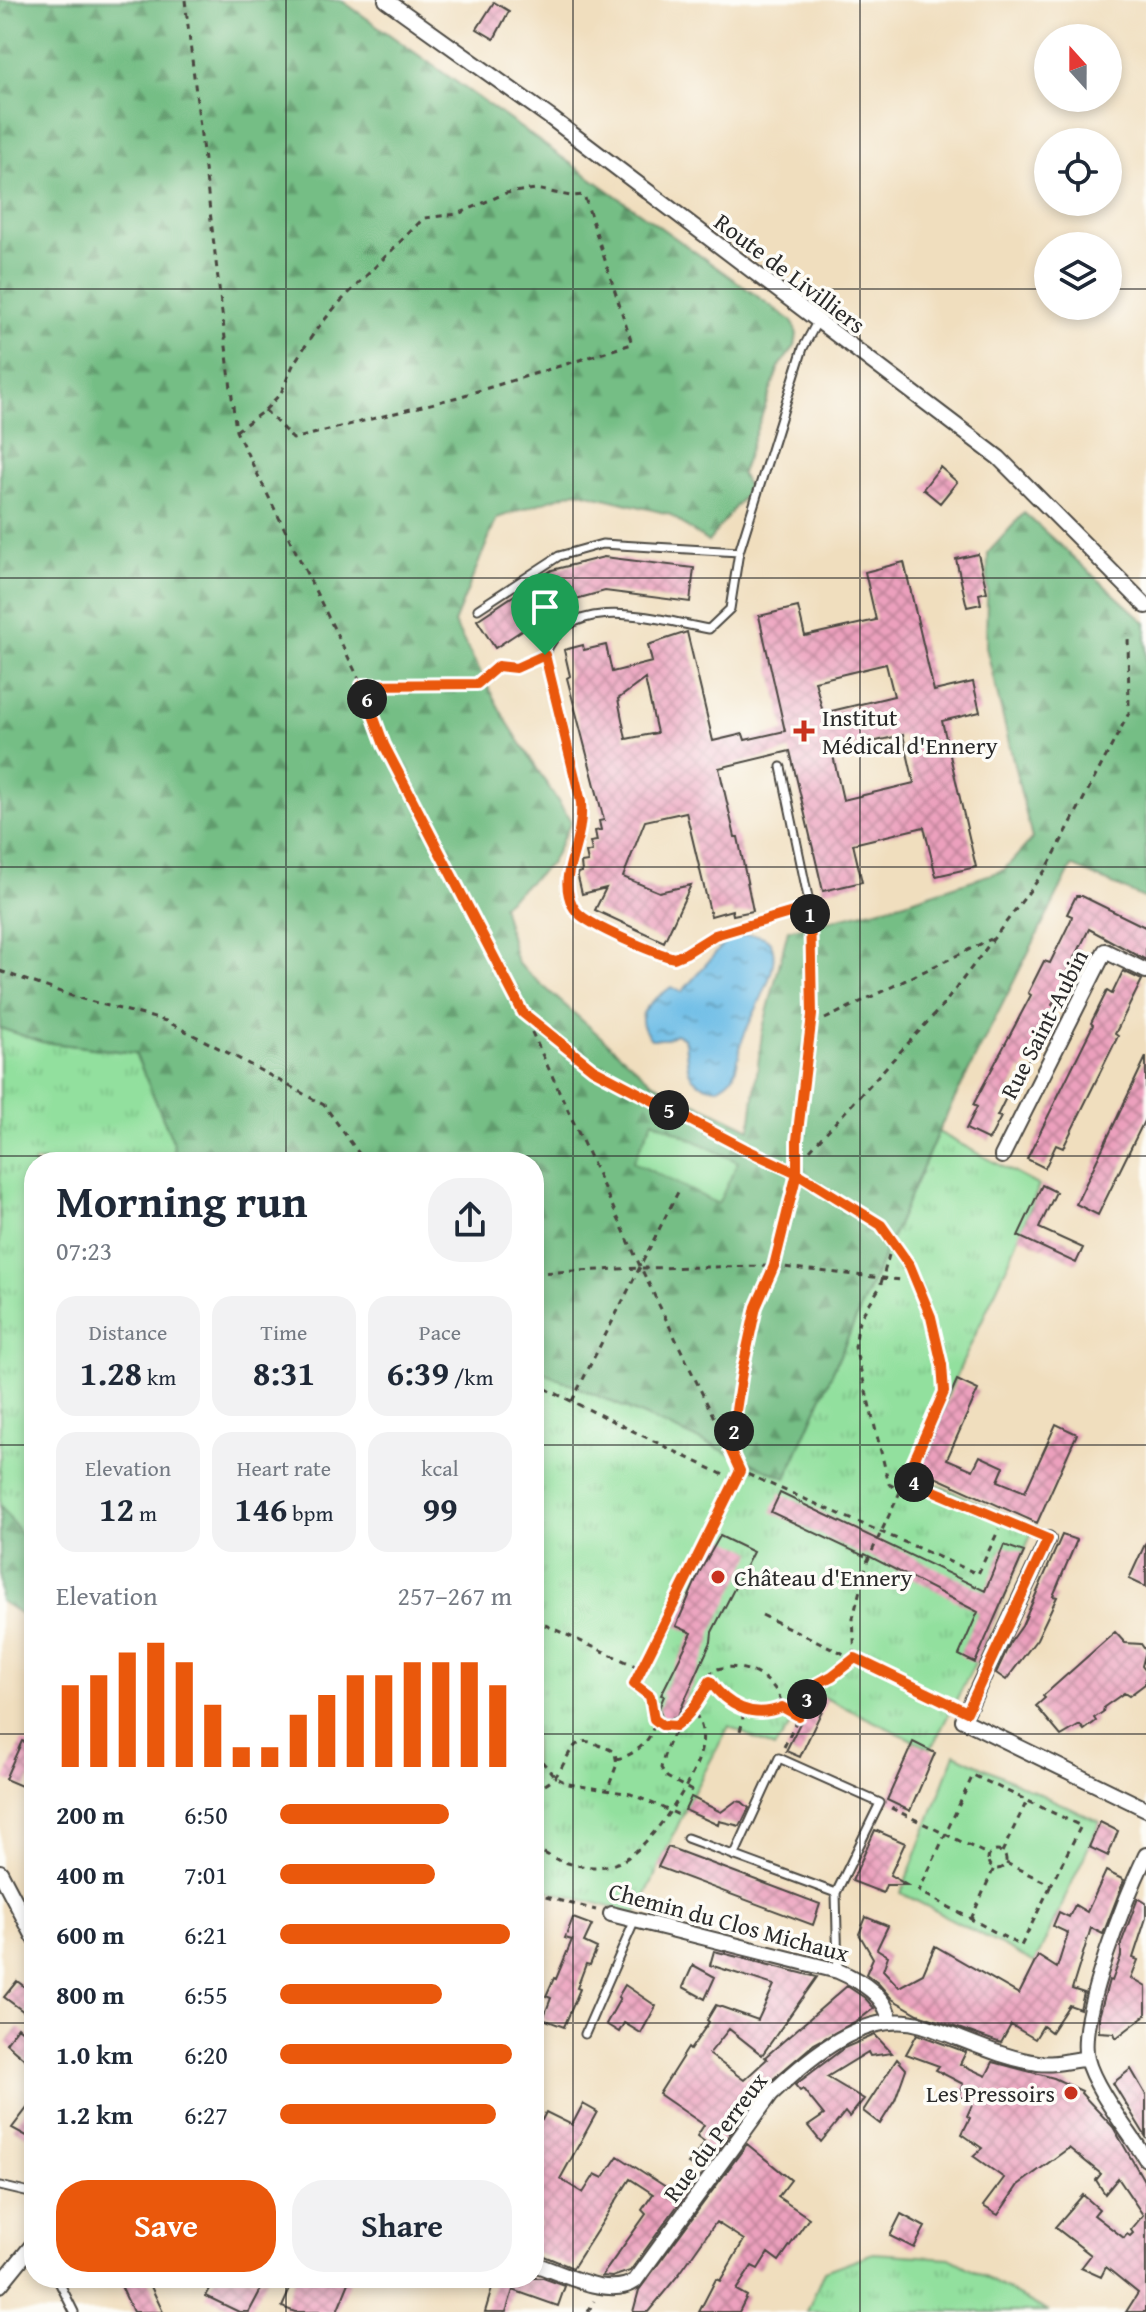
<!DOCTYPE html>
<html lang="en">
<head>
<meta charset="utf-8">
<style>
  :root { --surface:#fff; --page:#f2f2f3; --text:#1f2937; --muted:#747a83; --accent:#ea580c }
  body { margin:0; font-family:"Gentium Book Plus",serif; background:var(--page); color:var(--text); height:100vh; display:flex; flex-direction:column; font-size:30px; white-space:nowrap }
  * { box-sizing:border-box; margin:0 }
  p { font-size:26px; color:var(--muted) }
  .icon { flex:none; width:44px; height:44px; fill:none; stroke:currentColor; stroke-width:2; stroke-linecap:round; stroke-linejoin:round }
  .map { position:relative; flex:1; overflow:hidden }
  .panel { position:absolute; left:24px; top:1152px; width:520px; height:1136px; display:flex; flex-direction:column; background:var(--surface); border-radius:32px; box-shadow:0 4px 12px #0003 }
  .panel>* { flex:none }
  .needle { width:52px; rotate:339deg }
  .buttons { position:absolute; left:1034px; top:24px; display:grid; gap:16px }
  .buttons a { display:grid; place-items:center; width:88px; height:88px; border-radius:50%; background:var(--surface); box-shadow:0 4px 12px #0003; font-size:40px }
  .pin { position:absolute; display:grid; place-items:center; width:68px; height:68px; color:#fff; margin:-82px -34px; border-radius:50% 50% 50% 0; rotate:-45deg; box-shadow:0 0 8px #0007 }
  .pin .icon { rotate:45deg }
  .km { position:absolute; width:40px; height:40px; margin:-20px; border-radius:50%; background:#222; color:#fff; font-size:22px; line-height:40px; text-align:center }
  .round { display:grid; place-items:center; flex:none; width:84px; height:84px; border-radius:32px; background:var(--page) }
  .head { display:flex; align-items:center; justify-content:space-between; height:136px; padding:0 32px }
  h1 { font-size:44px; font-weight:600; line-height:60px }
  .metrics { display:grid; grid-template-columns:repeat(3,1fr); gap:12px; height:136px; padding:8px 32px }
  .metrics div { display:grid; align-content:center; border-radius:20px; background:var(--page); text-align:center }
  .metrics b { font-size:34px; font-weight:600 }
  .metrics small { font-size:22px; font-weight:400 }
  .metrics p { font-size:22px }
  .chart { height:224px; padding:16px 32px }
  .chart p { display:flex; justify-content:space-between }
  .chart svg { width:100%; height:144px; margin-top:8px; stroke:var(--accent); stroke-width:6 }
  .action { display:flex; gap:16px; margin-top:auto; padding:16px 32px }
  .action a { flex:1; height:92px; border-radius:32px; background:var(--accent); color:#fff; font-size:32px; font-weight:600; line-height:92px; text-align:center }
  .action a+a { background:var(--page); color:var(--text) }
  ul { padding:0 32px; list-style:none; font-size:26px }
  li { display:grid; grid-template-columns:128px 96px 1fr; align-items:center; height:60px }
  li i { height:20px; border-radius:10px; background:var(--accent) }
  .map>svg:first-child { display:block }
  .grass { fill:url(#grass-tufts); stroke:#5e8664; stroke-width:2 }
  .forest { fill:url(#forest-firs); stroke:#507458; stroke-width:2 }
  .garden { fill:#92e09e; stroke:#5e8664; stroke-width:2 }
  .water { fill:url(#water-ripples); stroke:#4a7488; stroke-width:2 }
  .building { fill:url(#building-cross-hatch); fill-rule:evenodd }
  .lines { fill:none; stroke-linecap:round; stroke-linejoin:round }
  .lane-casing { stroke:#494641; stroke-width:11 }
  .street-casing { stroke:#494641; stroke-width:18 }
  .path { stroke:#494641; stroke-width:3; stroke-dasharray:6 6; stroke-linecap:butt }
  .lane { stroke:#fff; stroke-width:7 }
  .street { stroke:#fff; stroke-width:14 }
  .route-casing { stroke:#fff; stroke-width:16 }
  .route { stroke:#ea580c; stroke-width:10 }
  .grid { fill:none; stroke:#2b2b2b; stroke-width:2; stroke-opacity:0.55 }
  .poi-dot { fill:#c8321e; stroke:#fdfcf7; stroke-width:3 }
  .labels { text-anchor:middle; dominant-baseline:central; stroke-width:7; stroke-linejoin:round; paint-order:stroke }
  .street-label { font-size:24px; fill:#2b2b2b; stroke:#fdfcf7 }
  .poi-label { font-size:24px; fill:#2b2b2b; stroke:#fdfcf7; text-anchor:start }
</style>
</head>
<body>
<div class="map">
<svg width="1146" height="2312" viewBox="0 0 1146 2312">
  <defs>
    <pattern id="grass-tufts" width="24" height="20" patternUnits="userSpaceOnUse" patternTransform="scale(2)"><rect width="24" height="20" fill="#92e09e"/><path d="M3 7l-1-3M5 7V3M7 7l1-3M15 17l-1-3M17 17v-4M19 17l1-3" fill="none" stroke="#7ec088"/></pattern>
    <pattern id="forest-firs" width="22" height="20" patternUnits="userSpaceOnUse" patternTransform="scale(2)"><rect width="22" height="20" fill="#75be85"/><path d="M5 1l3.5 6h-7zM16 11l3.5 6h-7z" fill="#609b6d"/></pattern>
    <pattern id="water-ripples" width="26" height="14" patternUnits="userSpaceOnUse" patternTransform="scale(2)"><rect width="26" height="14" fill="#6abce6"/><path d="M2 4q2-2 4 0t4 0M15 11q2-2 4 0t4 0" fill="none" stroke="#5799bb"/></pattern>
    <pattern id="building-cross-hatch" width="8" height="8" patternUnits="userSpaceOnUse" patternTransform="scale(2)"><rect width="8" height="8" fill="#eca0bd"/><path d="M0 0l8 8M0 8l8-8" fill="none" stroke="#bf839a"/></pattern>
  </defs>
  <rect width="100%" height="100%" fill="#fdfcf7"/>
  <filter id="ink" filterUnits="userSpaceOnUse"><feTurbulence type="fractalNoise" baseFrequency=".0125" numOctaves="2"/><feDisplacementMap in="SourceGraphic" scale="16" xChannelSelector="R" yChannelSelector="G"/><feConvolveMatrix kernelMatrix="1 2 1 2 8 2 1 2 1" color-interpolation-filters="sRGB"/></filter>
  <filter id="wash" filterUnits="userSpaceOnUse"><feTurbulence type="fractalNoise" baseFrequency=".006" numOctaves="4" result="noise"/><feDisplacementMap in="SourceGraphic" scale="32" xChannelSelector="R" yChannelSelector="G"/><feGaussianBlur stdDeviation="1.8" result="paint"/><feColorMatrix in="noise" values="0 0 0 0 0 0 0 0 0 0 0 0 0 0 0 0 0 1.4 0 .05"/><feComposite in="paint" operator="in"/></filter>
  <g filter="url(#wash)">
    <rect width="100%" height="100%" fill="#f0debe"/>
    <path class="grass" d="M0,1028l42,14 93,11 38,88 3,21h-142v391l-34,-48z
      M938,1132l101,54 -32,80 -96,208 124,52 -60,137 -44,86 -116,-56 -41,55 -45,-22 -38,71 -54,117 -103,-27v-519l252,110z
      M873,2253l77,5 99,54h-242l17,-41z"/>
    <path class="forest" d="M0,0h341l451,321 5,13 -2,12 -16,21 -38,107 8,15 -41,53 -39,-28 -93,-23 -79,27 -43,105 50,94 67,105 -20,41 -49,42 15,58 135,119 98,47 12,-96 26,-103 114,-27 102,-33 28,-31 -46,-192 2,-94 36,-40 122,110v276l-74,-33 -134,266 -152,346 -252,-110v-206h-358l-3,-21 -38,-88 -93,-11 -42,-14z
      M0,1505l34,48v69l-34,-21z"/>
    <path class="garden" d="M653,1120l85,42 -20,42 -85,-42z
      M955,1754l145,68 -65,141 -134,-70z"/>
    <path class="water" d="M741,935c10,0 22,-2 29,7 15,23 -21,76 -28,99 -4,12 -3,25 -10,36 -3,5 -9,8 -15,11 -36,-5 -27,-22 -33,-50l-8,-4 -10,5h-15c-22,-26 0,-36 20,-52l11,5 44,-51z"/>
    <g id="blocks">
      <path class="building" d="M494,2l15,9 -15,28 -17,-10z
        M940,467l17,15 -17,21 -17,-14z
        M978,554l9,38 -8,2 2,10 -14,3 -11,-48z
        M604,557l90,11 -4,34 -85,-11 -40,11 -70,46 -18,-28 75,-50z
        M904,562l30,129 39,-9 7,30 -38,9 34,146 -40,9 -12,-49 -71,17 9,38 -39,9 -33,-140 -71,17 16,69h3l15,74 -20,4 -1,-5 -21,6 -25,-104 -41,9 -22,56 36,15 32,-7 -27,57 -69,-32 11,-22 -24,6 -5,-21 5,-1 -1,-9 7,-1 -2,-9 6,-2 -2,-9 7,-1 -2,-10 6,-1 -2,-9 5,-1 -37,-142 3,-2 -6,-26 19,-5 1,5 22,-5 6,27 40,-10 -4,-17 39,-13 26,109 30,-7 2,6 40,-9 -26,-115 39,-9 7,29 71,-16 -11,-48zM886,664l8,32 -71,17 -8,-32zM645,679l12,54 -31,6 -8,-40zM903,735l11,48 -71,17 -11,-49z
        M1076,896h6l63,31 1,-3v36l-57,-31 -37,76 3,2 -32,64 -3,-2 -23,47 4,1 -12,23 -23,-11 11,-22 -4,-2 58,-110 -3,-2 16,-32 6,2 21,-43 1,-4 -5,-2z
        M1123,971l19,9 -27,54 3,2 -55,112 -7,-3 -11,23 -18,-9 66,-134 -2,-2 16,-32 5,3z
        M1146,1057v60l-48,98 -22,-11z
        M1042,1185l14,7 -17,36 44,20 -7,15 -58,-27z
        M957,1380l21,10 -31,69 26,11 7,-14 24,11 -6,14 27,11 31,-68 21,10 -40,89 -120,-54z
        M780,1493l205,98 19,-46 20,7 -49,111 -16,-8 19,-43 -113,-58 -1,2 -93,-44z
        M1062,1535l15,5 -24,56 4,1 -20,42 -31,41 -10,-7 14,-30 12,-17z
        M720,1536l33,16 -41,80 -1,10 -33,73 -9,5 -6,-1 -4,-11 5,-12 -3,-1 31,-62 -16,-7 24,-55z
        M1146,1542v45l-17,-8z
        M1115,1632l10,11 16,1 5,7 -4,15 4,5 -1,13 -16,12 -5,-3 -20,14 -1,5 -9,6 2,3 -12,9 -4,-5 -19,11 -25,-30 9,-8 -2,-2z
        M815,1693l12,7 -27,57 -14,-6z
        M22,1741l12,5v24l-8,18 -21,-9z
        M913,1742l22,11 -25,58 -23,-11z
        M691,1797l30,15 15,-11 6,1 7,6 -9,18 -21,-5 -1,4 -33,-15z
        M1100,1822l18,9 -10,25 -19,-9z
        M875,1830l30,13 -15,32 17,10h-21l-3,8 -31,-12z
        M668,1847l152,57 -7,21 -155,-58z
        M1106,1871l18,9 -21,54 -12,-6 -19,61 12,4 -4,16 -11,-4 -18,27 -8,-6 -8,13 -24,-14 -10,18 -83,-29 -26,-15 -14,-16 -12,-9 7,-16 -14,-24 7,-17 22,9 -11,23 11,7 -5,14 16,17 24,-13 12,-28 84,48 19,-38 19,12 11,-35 -15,-7 6,-14 10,5 6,-12 12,7z
        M1138,1898l8,5v15l-13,40 5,2 -7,18 15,9v28l-30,23 -2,-5 -15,-1v-15l10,-37 3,1 9,-25v-12z
        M573,1918l19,7 -8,17 13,6 -7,17 -4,-1 -9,24 3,1 -16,38 -21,-8 8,-21 -5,-2 8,-18 2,1 16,-39 -7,-2z
        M714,1951l103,26 -55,78 -33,-26 -20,25 35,26 23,-21 -2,-2 82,-71 18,12 9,10 -14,11 -46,25 -50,43 -62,85 -14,-8 17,-22 -8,-6 7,-11 -45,-31 29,-46 2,2 19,-28 -2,-2 9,-15 42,15 16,-35 -64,-20z
        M693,1965l22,12 -10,22 -22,-12z
        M17,1981l17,13v10l-7,10 -23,-17z
        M625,1985l31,21 -15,27 -17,-10 -5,9 -13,-8 14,-25 -2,-2z
        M18,2027l16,14v26l-28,-24z
        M917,2034l49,18 -6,12 26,12 7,-14 61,16 28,13 -1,2 32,34 33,57v128h-20l12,-19 -32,-26 -5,10 -20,-9 10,-13 -36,-28 28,-32 16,14 -5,6 30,23 3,-4 3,2 3,-3 -2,-3 12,-15 -25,-37 -13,16 -9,-14 5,-6 -32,-26 -51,37 -20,30 -15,-9 21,-28 -31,-22 9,-8 -20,-14 8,-16 -3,-2 6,-13 -15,-7 5,-12 -27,-14 3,-4 -33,-12z
        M875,2035l17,18 -22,3 -2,-4 -41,25 37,22 -15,18 -4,-5 -24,30 -13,-16 16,-11 -21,-26 -3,2 -5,-6 49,-37z
        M897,2059l9,10 -11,31 -15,24 -17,-13z
        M1131,2069l15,26v42l-33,-54z
        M34,2099v41l-22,-12z
        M583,2104l14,8 -37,67 23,14 12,-19 8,4 15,-22 65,42 -53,73 -18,6 -10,-1 44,-62 -4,-4 11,-16 -23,-15 -57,89 -39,-16v-20l6,-10 -6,-3v-104l8,5 4,-8 26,13z
        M747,2144l44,36 -13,17 31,21 -30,43 -11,-8 -10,16 -6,-3 -16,24 11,6 -8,16h-40l17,-33 4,2 24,-41 -28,-18 -36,51 -32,39h-15l6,-22z
        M901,2214l24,13 -11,21 -24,-12z
        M132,2278h15l16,34h-30l-13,-28z
        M216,2278h51l-18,34h-10l-33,-16z
        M295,2278h56l-14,34h-42l-13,-5z
        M484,2278h59l22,8 -7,20 -45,-16 -7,22h-21l8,-27 -10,-3z"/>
    </g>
  </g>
  <g filter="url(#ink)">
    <use href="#blocks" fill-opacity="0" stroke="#494641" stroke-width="2"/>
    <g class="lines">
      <defs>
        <path id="lane" d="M478,609l81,-53 43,-12 137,8
          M781,767l29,140 -95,28 -29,18 -12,5c-20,-6 -84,-32 -97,-46 -8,-9 -11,-24 -9,-36 5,-26 15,-47 13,-74l-36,-147c24,-65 114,-35 164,-26l21,-20 9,-57 64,-204 14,-26
          M797,1173v-33l15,-125 -2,-108
          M893,1241l17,25 21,51 11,48 2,27 -38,87 142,60
          M687,1838l149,55 2,78
          M734,1856l45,-98 101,45 -44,90
          M585,2034l50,-114
          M0,2186l34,8
          M57,2278l17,34"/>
        <path id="street" d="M386,0l165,118 448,340 147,148
          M1002,1156l103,-205 41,20
          M1048,1539l-85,181 183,89
          M1146,1855c-19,40 -69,162 -59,204 7,29 43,74 59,100
          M0,1872l34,65
          M611,1914l227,57c23,10 49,25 52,51
          M534,2264c28,9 75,35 101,17l136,-187c37,-36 95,-86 151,-69 39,12 75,32 116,38 17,3 33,-4 49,-4
          M0,2285l34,-42"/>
      </defs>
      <use href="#lane" class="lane-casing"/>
      <use href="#street" class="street-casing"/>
      <path class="path" d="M185,0l51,431 126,254 22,60 139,268
        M236,431l29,-21 16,-17 13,-30 22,-33 21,-25 87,-87 34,-4 48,-21 30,-4 34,7 14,-1 48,149 -174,53 -165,42 -28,-29
        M362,685l115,-1 21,-18 18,2 17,-8
        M0,971l78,27 88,23 68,35 90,49 41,57
        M825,1019l166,-80
        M810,1150l134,-146 103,-136 82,-155 -1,-80
        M808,1180l73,45 4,5
        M889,1255l-9,32 -21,33 -4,27 34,137 7,4
        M534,1273l107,-5 133,-2 127,14
        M534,1383l200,97
        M572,1401l106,-209
        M730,1448l12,-76 14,-65 18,-41 20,-82
        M740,1471l-99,-203 -118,-255 70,56 152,80 39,18
        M28,1538l6,3
        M762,1615l192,91
        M534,1620l108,49 98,-198 238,103 21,-45
        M782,1707l16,9
        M654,1719l8,6 14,1
        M740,1731l3,-10 -1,-13
        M784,1747l29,-61 19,-10 23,-18 -2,-40 14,-56 34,-72
        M534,1752l21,25 13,7 63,10 48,21
        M616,1759c17,-3 35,-17 38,-35 2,-9 -2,-19 -4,-28l-16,-12 8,-15
        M534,1790c8,-3 16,-7 21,-13 14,-16 16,-46 43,-32 7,3 11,3 17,8l2,11 -10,27
        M692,1791l-25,-14 -6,-9c6,-28 12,-37 32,-57
        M891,1808l98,47
        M534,1846c22,18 61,28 88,15 29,-15 76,-84 80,-116 2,-13 -1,-24 -9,-34l17,-30 2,-10c26,-12 67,6 70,36 -29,13 -55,-2 -72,-26
        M988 1860a9 9 0 1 1 18 0a9 9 0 1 1-18 0Z
        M1002,1852l25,-51
        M1006,1863l45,22 30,-59 -108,-51 -54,116 102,55 30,-61
        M534,1894l62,16
        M971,1919l23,-51
        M588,2312l6,-11"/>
      <use href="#lane" class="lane"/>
      <use href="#street" class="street"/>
    </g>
  </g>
  <g class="lines" filter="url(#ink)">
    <defs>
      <path id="route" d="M545,655l36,147c2,28 -8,48 -13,74 -2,12 1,27 9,36 13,14 77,41 97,46l12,-5 29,-18 95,-28 2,108 -15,125v33l-23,93 -18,41 -14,65 -12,77 10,22 -106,213 16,12 4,23 8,6 14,1c16,-12 24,-28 34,-45 16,24 43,39 72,26l16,9 15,-30 19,-10 23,-18 112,54 81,-173 -142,-60 38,-87 -2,-27 -11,-48 -21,-51 -29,-41 -84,-52 -52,-24 -152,-80 -70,-56 -139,-268 -22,-60 115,-1 21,-18 18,2 29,-13"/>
    </defs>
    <use href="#route" class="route-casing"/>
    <use href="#route" class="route"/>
  </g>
  <path class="grid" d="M286,0v1162M573,0v2312M860,0v2312M0,289h1048M1108,289h38M0,578h1146M0,867h1146M0,1156h1146M0,1445h34M534,1445h612M0,1734h34M534,1734h612M0,2023h34M534,2023h612M286,2278v34"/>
  <g class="poi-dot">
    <path d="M800 719h8v8h8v8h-8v8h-8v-8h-8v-8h8z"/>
    <circle cx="718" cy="1577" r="8"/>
    <circle cx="1071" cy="2093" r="8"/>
  </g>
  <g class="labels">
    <g class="street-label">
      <text transform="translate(790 273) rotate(37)">Route de Livilliers</text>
      <text transform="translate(1044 1024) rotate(-63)">Rue Saint-Aubin</text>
      <text transform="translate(729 1922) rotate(15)">Chemin du Clos Michaux</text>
      <text transform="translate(715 2137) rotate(-53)">Rue du Perreux</text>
    </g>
    <g class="poi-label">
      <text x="822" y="717">Institut<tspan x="822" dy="28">Médical d'Ennery</tspan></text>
      <text x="734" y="1577">Château d'Ennery</text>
      <text x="1055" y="2093" text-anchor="end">Les Pressoirs</text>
    </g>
  </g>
</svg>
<div class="buttons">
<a><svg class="needle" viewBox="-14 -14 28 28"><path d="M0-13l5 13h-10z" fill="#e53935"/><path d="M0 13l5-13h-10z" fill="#747a83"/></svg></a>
<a><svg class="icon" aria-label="locate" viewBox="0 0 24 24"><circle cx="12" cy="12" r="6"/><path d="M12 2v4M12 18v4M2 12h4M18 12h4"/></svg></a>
<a><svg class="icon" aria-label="layers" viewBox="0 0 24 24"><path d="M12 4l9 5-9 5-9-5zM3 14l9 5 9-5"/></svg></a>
</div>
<div class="pin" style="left:545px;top:655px;background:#1e9e55"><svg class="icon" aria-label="arrive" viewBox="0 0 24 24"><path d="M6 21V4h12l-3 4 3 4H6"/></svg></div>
<b class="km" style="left:810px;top:914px">1</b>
<b class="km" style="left:734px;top:1431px">2</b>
<b class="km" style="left:807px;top:1699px">3</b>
<b class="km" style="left:914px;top:1482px">4</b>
<b class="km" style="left:669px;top:1110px">5</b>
<b class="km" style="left:367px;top:699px">6</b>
<section class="panel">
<div class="head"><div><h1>Morning run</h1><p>07:23</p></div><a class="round"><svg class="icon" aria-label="share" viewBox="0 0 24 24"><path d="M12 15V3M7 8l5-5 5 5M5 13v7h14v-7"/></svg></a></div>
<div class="metrics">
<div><p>Distance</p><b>1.28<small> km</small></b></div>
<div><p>Time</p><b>8:31</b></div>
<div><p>Pace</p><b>6:39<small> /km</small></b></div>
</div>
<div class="metrics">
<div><p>Elevation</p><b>12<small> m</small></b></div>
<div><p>Heart rate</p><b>146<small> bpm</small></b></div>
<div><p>kcal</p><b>99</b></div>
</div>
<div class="chart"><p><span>Elevation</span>257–267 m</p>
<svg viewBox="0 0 160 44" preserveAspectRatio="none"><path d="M5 44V19M15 44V16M25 44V9M35 44V6M45 44V12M55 44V25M65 44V38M75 44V38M85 44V28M95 44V22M105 44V16M115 44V16M125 44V12M135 44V12M145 44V12M155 44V19"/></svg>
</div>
<ul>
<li><b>200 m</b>6:50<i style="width:73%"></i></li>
<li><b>400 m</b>7:01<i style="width:67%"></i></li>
<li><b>600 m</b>6:21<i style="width:99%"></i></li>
<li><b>800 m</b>6:55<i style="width:70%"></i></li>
<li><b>1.0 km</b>6:20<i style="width:100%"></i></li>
<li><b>1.2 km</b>6:27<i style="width:93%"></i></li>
</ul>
<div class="action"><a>Save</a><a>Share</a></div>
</section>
</div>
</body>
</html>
